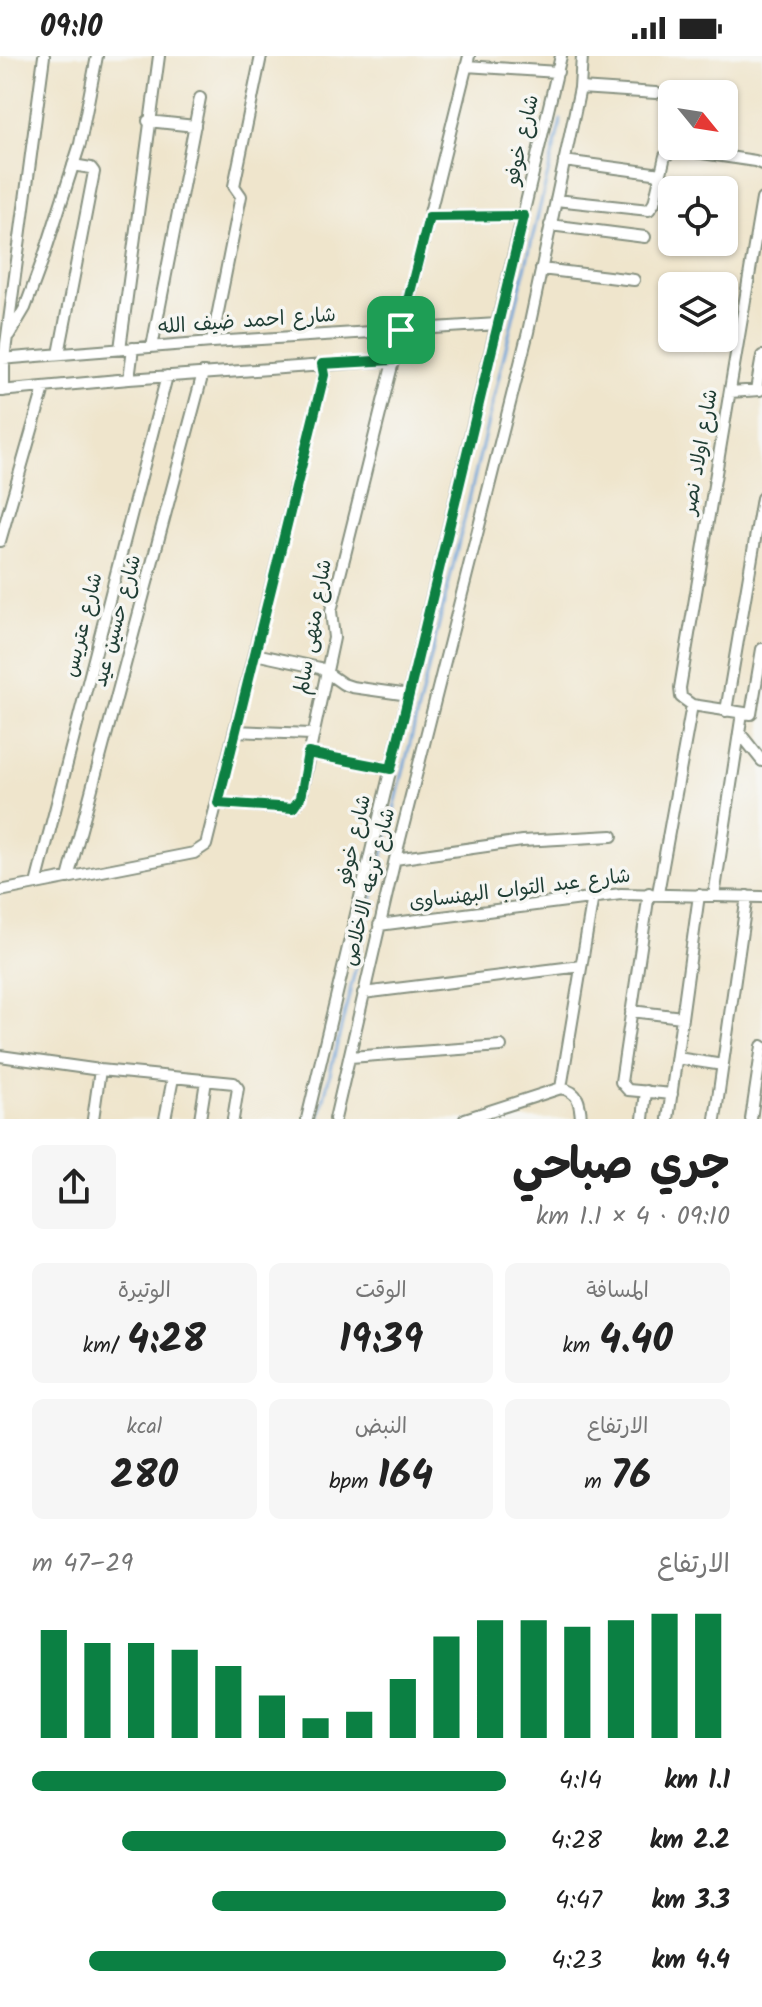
<!DOCTYPE html>
<html lang="ar">
<head>
<meta charset="utf-8">
<style>
  :root { --surface:#fff; --page:#f6f6f6; --text:#222; --muted:#767676; --accent:#0b8043 }
  body { margin:0; font-family:Kalam,"Playpen Sans Arabic",sans-serif; background:var(--page); color:var(--text); direction:rtl; height:100vh; display:flex; flex-direction:column; font-size:30px; white-space:nowrap }
  * { box-sizing:border-box; margin:0 }
  p { font-size:26px; color:var(--muted) }
  .icon { flex:none; width:44px; height:44px; fill:none; stroke:currentColor; stroke-width:2; stroke-linecap:round; stroke-linejoin:round }
  .map { position:relative; height:1063px; overflow:hidden; direction:ltr }
  .sheet { display:flex; flex-direction:column; background:var(--surface); flex:1 }
  .sheet>* { flex:none }
  .needle { width:52px; rotate:120deg }
  .fabs { position:absolute; left:658px; top:24px; display:grid; gap:16px }
  .fabs a { display:grid; place-items:center; width:80px; height:80px; border-radius:12px; background:var(--surface); box-shadow:0 2px 6px #0004; font-size:40px }
  .pin { position:absolute; display:grid; place-items:center; width:68px; height:68px; color:#fff; margin:-34px; border-radius:16px; box-shadow:0 4px 12px #0006 }
  .round { display:grid; place-items:center; flex:none; width:84px; height:84px; border-radius:12px; background:var(--page) }
  .headline { display:flex; align-items:center; justify-content:space-between; height:136px; padding:0 32px }
  h1 { font-size:44px; font-weight:700; line-height:60px }
  .stats { display:grid; grid-template-columns:repeat(3,1fr); gap:12px; height:136px; padding:8px 32px }
  .stats div { display:grid; align-content:center; border-radius:12px; background:var(--page); text-align:center }
  .stats b { font-size:40px; font-weight:700 }
  .stats small { font-size:22px; font-weight:400 }
  .stats p { font-size:22px }
  .chart { height:224px; padding:16px 32px }
  .chart p { display:flex; justify-content:space-between }
  .chart svg { width:100%; height:144px; margin-top:8px; stroke:var(--accent); stroke-width:6 }
  ul { padding:0 32px; list-style:none; font-size:26px }
  li { display:grid; grid-template-columns:128px 96px 1fr; align-items:center; height:60px }
  li i { height:20px; border-radius:10px; background:var(--accent) }
  .status { display:flex; justify-content:space-between; align-items:center; height:56px; padding:0 40px; background:var(--surface); direction:ltr }
  .status svg { height:22px; fill:currentColor }
  .map>svg:first-child { display:block }
  .lines { fill:none; stroke-linecap:round; stroke-linejoin:round }
  .stream { stroke:#6ba1d8; stroke-width:3 }
  .street-casing { stroke:#879180; stroke-width:14 }
  .street { stroke:#fff; stroke-width:10 }
  .route-casing { stroke:#fff; stroke-width:16 }
  .route { stroke:#0b8043; stroke-width:10 }
  .labels { text-anchor:middle; dominant-baseline:central; stroke-width:7; stroke-linejoin:round; paint-order:stroke }
  .street-label { font-size:20px; fill:#1f3d34; stroke:#f6f6f2 }
</style>
</head>
<body>
<div class="status"><b>09:10</b><svg viewBox="0 0 49 12"><path d="M0 12V9h3v3zM5 12V6h3v6zM10 12V3h3v9zM15 12V0h3v12zM26 1h20v11H26zM47 4h2v5h-2z"/></svg></div>
<div class="map">
<svg width="762" height="1063" viewBox="0 0 762 1063">
  <rect width="100%" height="100%" fill="#f6f6f2"/>
  <filter id="ink" filterUnits="userSpaceOnUse"><feTurbulence type="fractalNoise" baseFrequency=".0125" numOctaves="2"/><feDisplacementMap in="SourceGraphic" scale="16" xChannelSelector="R" yChannelSelector="G"/><feConvolveMatrix kernelMatrix="1 2 1 2 8 2 1 2 1" color-interpolation-filters="sRGB"/></filter>
  <filter id="wash" filterUnits="userSpaceOnUse"><feTurbulence type="fractalNoise" baseFrequency=".006" numOctaves="4" result="noise"/><feDisplacementMap in="SourceGraphic" scale="32" xChannelSelector="R" yChannelSelector="G"/><feGaussianBlur stdDeviation="1.8" result="paint"/><feColorMatrix in="noise" values="0 0 0 0 0 0 0 0 0 0 0 0 0 0 0 0 0 1.4 0 .05"/><feComposite in="paint" operator="in"/></filter>
  <g filter="url(#wash)">
    <rect width="100%" height="100%" fill="#efe5cc"/>
    <g class="lines">
      <path class="stream" d="M319,1063l242,-999"/>
    </g>
  </g>
  <g filter="url(#ink)">
    <g class="lines">
      <defs>
        <path id="street" d="M466,10l92,6
          M580,32l76,5
          M148,65l47,5
          M564,105l97,13
          M762,143l-82,489 1,9 11,8 59,9 11,-65
          M556,144l93,10 5,-7 11,-47 11,-7 79,12 7,3
          M429,161l95,-1
          M550,169l95,12
          M541,213l93,11
          M9,279l16,-27 18,-49 37,-115 17,-88
          M212,286l29,-146 -7,-10 27,-130
          M152,291l48,-249
          M120,293l39,-293
          M59,298l35,-182 -3,-4 -18,-3
          M0,303l212,-17 285,-18
          M129,323l4,-31
          M756,334l6,-34
          M0,335l129,-12 264,-19
          M4,335v-32l40,-303
          M730,336l30,-2
          M0,485l44,-153
          M255,598l65,14 23,16 9,3 57,8
          M726,655l36,-213
          M235,675l77,3
          M739,676l23,29
          M308,697l83,16
          M218,747l70,5h5l7,-10 34,-160 -3,-27 138,-555
          M395,803l127,-18 90,-5
          M68,822l135,-505
          M36,828l131,-508
          M0,835l194,-38 12,-8 118,-470 -2,-11
          M649,837l-28,189 7,8 44,4
          M658,837l34,-188
          M714,840l28,-183
          M379,869l242,-31 141,3
          M363,937l218,-27
          M631,955l51,6
          M0,1000l100,14 134,13 4,5 -5,31
          M350,1001l151,-11
          M677,1002l46,7
          M561,1032l32,-192
          M561,1032c18,4 19,15 20,31
          M93,1063l7,-49
          M165,1063l8,-41
          M200,1063l6,-38
          M307,1063l254,-1063
          M335,1063l60,-260 133,-527 52,-244 2,-32
          M465,1063l96,-31
          M643,1063l3,-28
          M668,1063l31,-224
          M715,1063l32,-223
          M751,1063l11,-73"/>
      </defs>
      <use href="#street" class="street-casing"/>
      <use href="#street" class="street"/>
    </g>
  </g>
  <g class="lines" filter="url(#ink)">
    <defs>
      <path id="route" d="M524,160l-133,553 -83,-16 -8,45 -7,10 -75,-5 106,-428 -2,-11 71,-4 36,-143z"/>
    </defs>
    <use href="#route" class="route-casing"/>
    <use href="#route" class="route"/>
  </g>
  <g class="labels">
    <g class="street-label">
      <text transform="translate(523 84) rotate(-77)">شارع خوفو</text>
      <text transform="translate(247 266) rotate(-4)">شارع احمد ضيف الله</text>
      <text transform="translate(701 396) rotate(-80)">شارع اولاد نصر</text>
      <text transform="translate(118 565) rotate(-75)">شارع حسين عيد</text>
      <text transform="translate(84 569) rotate(-76)">شارع عتريس</text>
      <text transform="translate(314 571) rotate(-80)">شارع منهى سالم</text>
      <text transform="translate(355 784) rotate(-77)">شارع خوفو</text>
      <text transform="translate(370 831) rotate(-76)">شارع ترعه الاخلاص</text>
      <text transform="translate(520 834) rotate(-7)">شارع عبد التواب البهنساوى</text>
    </g>
  </g>
</svg>
<div class="fabs">
<a><svg class="needle" viewBox="-14 -14 28 28"><path d="M0-13l5 13h-10z" fill="#e53935"/><path d="M0 13l5-13h-10z" fill="#767676"/></svg></a>
<a><svg class="icon" aria-label="locate" viewBox="0 0 24 24"><circle cx="12" cy="12" r="6"/><path d="M12 2v4M12 18v4M2 12h4M18 12h4"/></svg></a>
<a><svg class="icon" aria-label="layers" viewBox="0 0 24 24"><path d="M12 4l9 5-9 5-9-5zM3 14l9 5 9-5"/></svg></a>
</div>
<div class="pin" style="left:401px;top:274px;background:#1e9e55"><svg class="icon" aria-label="arrive" viewBox="0 0 24 24"><path d="M6 21V4h12l-3 4 3 4H6"/></svg></div>
</div>
<section class="sheet">
<div class="headline"><div><h1>جري صباحي</h1><p>09:10 · 4 × 1.1 km</p></div><a class="round"><svg class="icon" aria-label="share" viewBox="0 0 24 24"><path d="M12 15V3M7 8l5-5 5 5M5 13v7h14v-7"/></svg></a></div>
<div class="stats">
<div><p>المسافة</p><b>4.40<small> km</small></b></div>
<div><p>الوقت</p><b>19:39</b></div>
<div><p>الوتيرة</p><b>4:28<small> /km</small></b></div>
</div>
<div class="stats">
<div><p>الارتفاع</p><b>76<small> m</small></b></div>
<div><p>النبض</p><b>164<small> bpm</small></b></div>
<div><p>kcal</p><b>280</b></div>
</div>
<div class="chart"><p><span>الارتفاع</span>29–47 m</p>
<svg viewBox="0 0 160 44" preserveAspectRatio="none"><path d="M5 44V11M15 44V15M25 44V15M35 44V17M45 44V22M55 44V31M65 44V38M75 44V36M85 44V26M95 44V13M105 44V8M115 44V8M125 44V10M135 44V8M145 44V6M155 44V6"/></svg>
</div>
<ul>
<li><b>1.1 km</b>4:14<i style="width:100%"></i></li>
<li><b>2.2 km</b>4:28<i style="width:81%"></i></li>
<li><b>3.3 km</b>4:47<i style="width:62%"></i></li>
<li><b>4.4 km</b>4:23<i style="width:88%"></i></li>
</ul>
</section>
</body>
</html>
